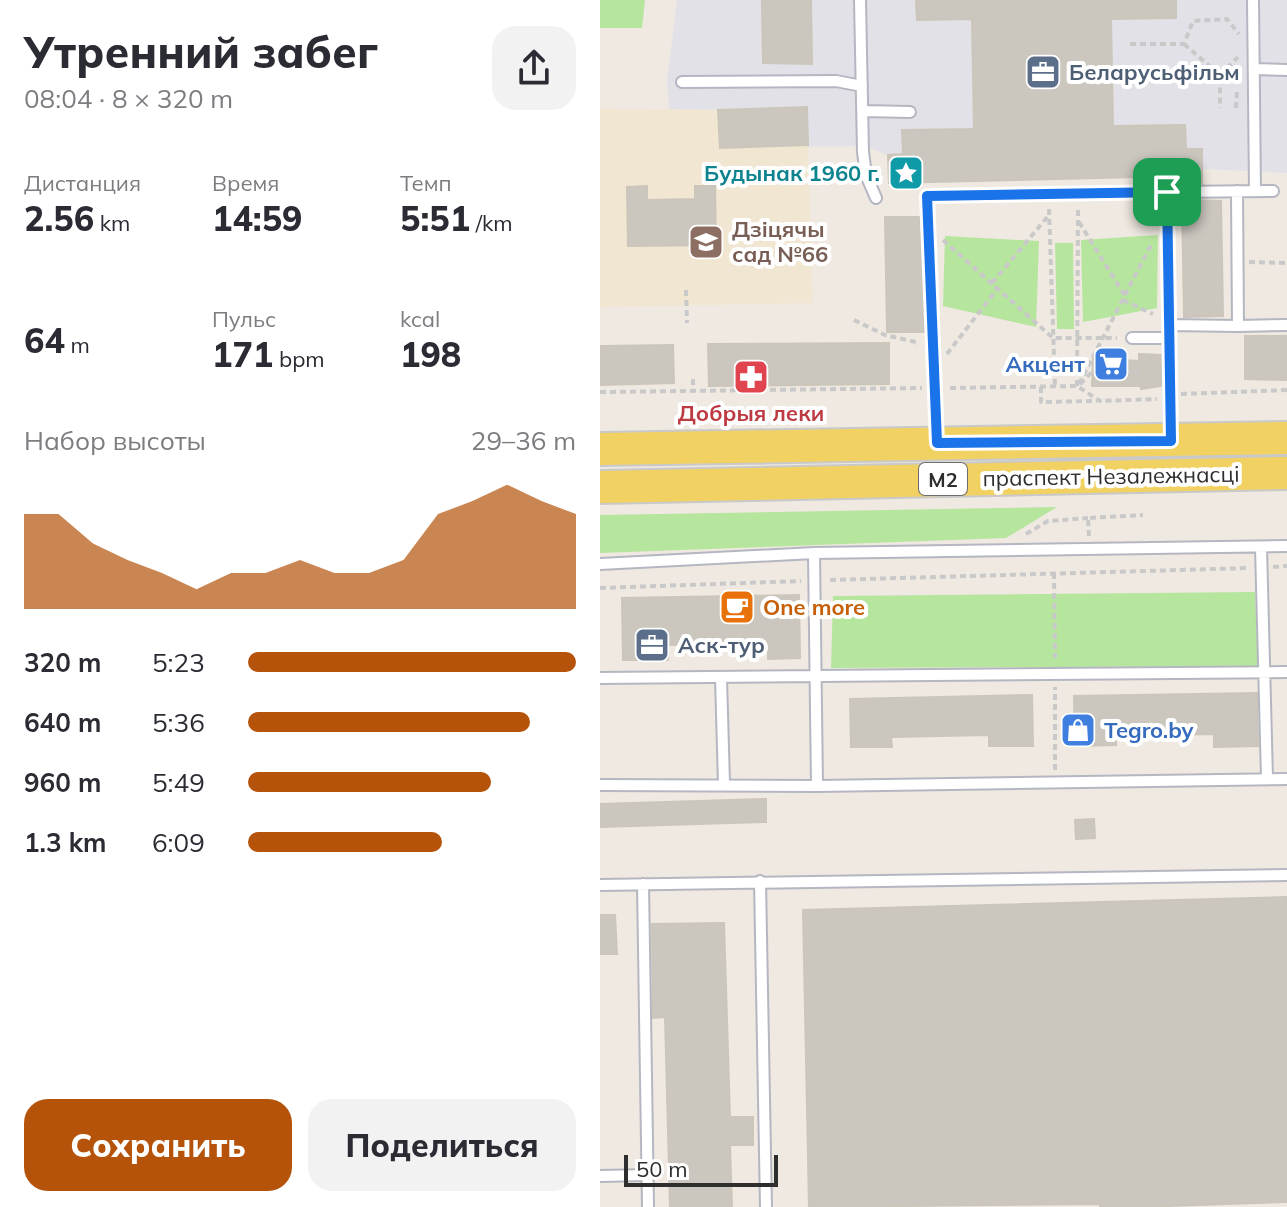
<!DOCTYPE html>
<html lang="ru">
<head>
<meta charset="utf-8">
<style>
  :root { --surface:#fff; --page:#f2f2f3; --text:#2b2b33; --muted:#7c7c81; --accent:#b45309 }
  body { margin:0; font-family:Mulish,sans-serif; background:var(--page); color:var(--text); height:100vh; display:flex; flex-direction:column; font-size:30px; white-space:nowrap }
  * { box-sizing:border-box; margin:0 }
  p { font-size:26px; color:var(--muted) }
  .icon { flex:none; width:44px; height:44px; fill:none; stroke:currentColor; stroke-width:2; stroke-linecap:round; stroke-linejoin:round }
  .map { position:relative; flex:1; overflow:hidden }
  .sheet { display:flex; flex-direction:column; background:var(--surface); width:600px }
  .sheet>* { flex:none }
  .scale { position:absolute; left:24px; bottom:20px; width:154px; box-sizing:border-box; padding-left:8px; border:4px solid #2e2e2e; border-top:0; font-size:22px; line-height:28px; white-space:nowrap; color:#2e2e2e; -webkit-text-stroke:6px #fff; paint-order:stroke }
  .pin { position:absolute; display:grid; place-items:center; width:68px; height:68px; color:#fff; margin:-34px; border-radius:16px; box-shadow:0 4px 12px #0006 }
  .round { display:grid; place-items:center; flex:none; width:84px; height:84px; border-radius:24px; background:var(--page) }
  .summary { display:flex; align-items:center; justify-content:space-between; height:136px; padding:0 24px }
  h1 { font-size:44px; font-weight:800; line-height:60px }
  .figures { display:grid; grid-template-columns:repeat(3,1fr); gap:12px; height:136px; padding:8px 24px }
  .figures div { display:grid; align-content:center }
  .figures b { font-size:34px; font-weight:800 }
  .figures small { font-size:22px; font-weight:400 }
  .figures p { font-size:22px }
  .chart { height:224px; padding:16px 24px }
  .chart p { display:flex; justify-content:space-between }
  .chart svg { width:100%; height:144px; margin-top:8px; fill:var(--accent); opacity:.7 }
  .primary-button { display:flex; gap:16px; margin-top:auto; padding:16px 24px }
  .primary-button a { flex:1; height:92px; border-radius:24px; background:var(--accent); color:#fff; font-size:32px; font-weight:800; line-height:92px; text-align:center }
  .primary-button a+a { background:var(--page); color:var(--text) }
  ul { padding:0 24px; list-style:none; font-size:26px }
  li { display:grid; grid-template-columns:128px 96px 1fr; align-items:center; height:60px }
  li i { height:20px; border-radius:10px; background:var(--accent) }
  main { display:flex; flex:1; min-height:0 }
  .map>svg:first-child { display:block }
  .industrial { fill:#e3e1e8 }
  .education { fill:#f0e6d1 }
  .green { fill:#b6e59e }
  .building { fill:#cbc7bf; stroke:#cbc5ba; stroke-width:2 }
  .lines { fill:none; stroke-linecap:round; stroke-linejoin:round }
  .service-casing { stroke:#b4b7c1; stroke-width:14 }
  .primary-casing { stroke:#c9c9c9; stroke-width:36 }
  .path { stroke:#c9c9c9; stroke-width:4; stroke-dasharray:6 4; stroke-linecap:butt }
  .service { stroke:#fff; stroke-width:10 }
  .primary { stroke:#f2d163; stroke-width:32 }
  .route-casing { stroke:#fff; stroke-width:16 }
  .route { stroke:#1a73e8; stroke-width:10 }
  .labels { text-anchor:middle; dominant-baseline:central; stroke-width:8; stroke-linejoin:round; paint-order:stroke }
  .shield { fill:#fff; stroke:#6d6d6d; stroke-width:2 }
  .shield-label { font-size:20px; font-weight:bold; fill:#2e2e2e }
  .service-label { font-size:22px; font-weight:bold; fill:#4e5e75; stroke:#fff; text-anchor:start }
  .culture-label { font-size:22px; font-weight:bold; fill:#0d838f; stroke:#fff; text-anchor:end }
  .education-label { font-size:22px; font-weight:bold; fill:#785e54; stroke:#fff; text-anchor:start }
  .shop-label { font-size:22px; font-weight:bold; fill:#366cbe; stroke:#fff; text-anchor:end }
  .health-label { font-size:22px; font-weight:bold; fill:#be3a42; stroke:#fff }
  .street-label { font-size:22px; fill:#2e2e2e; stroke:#fff }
  .food-label { font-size:22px; font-weight:bold; fill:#c56008; stroke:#fff; text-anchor:start }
</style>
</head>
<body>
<main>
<section class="sheet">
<div class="summary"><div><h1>Утренний забег</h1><p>08:04 · 8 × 320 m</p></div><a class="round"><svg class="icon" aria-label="share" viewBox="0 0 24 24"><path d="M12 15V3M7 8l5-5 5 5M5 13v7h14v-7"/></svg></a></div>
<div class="figures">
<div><p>Дистанция</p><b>2.56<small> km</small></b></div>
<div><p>Время</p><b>14:59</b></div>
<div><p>Темп</p><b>5:51<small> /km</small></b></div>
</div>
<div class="figures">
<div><b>64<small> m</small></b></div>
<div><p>Пульс</p><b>171<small> bpm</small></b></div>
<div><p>kcal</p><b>198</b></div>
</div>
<div class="chart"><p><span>Набор высоты</span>29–36 m</p>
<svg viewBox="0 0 160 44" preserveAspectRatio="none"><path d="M0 44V15L10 15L20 24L30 29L40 33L50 38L60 33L70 33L80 29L90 33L100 33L110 29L120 15L130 11L140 6L150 11L160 15V44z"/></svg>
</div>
<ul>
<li><b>320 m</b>5:23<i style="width:100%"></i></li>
<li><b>640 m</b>5:36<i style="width:86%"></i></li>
<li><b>960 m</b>5:49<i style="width:74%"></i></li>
<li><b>1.3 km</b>6:09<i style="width:59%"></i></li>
</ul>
<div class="primary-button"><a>Сохранить</a><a>Поделиться</a></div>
</section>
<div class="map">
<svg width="687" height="1207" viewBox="0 0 687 1207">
  <rect width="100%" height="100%" fill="#efe9e1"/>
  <path class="industrial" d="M77,0h610v173l-84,-4 -1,7 -313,7 -1,-28 -25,-9 -143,2 -2,-38 -49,-1 -2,-28z"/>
  <path class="education" d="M0,109l118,1 2,38 88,-3 5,158 -213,4z"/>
  <path class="green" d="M0,0h45l-3,28h-42z
    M558,235l-1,73 -74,14 -2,-82z
    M345,236l94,5 -3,86 -93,-21z
    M455,243h18l1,86h-17z
    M457,507l-51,31 -406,15v-38z
    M655,592l3,74 -427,2 2,-72z"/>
  <path class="building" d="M162,0h49l1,64 -49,-1z
    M316,0h260v18l-65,1 2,107 72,-1 1,24h16v35h-20v-8l-293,7 -1,-28 15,-1 -1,-24 72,-1 -2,-110 -55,1z
    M207,107l1,38 -88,3 -2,-38z
    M47,186v14l48,-1v-13h20l1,59 -88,1 -1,-59z
    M582,200l39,1 2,115 -39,1z
    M285,217h35l5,115h-38z
    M645,336h42v44l-42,-1z
    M289,343v41l-180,2 -1,-42z
    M73,345l1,38 -74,2v-39z
    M539,354l22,1v31l-20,3v-3h-49l1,-28 46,3z
    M199,595l1,63 -32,1v-16l-100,2v15h-45l-1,-62z
    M657,693l1,53 -44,1v-13l-98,2v9l-41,1 -1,-50z
    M432,695l1,51h-44v-11l-98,2 1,10h-41l-1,-48z
    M166,799v23l-166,5v-23z
    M494,819l1,19 -19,1 -1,-19z
    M687,897v305l-149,5h-38v-3l-291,3 -6,-297z
    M0,915h15l2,39h-17z
    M124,923l6,194h23v28h-23l2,62h-62l-5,-190 -12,1 -1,-94z"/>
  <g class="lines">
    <defs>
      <path id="service" d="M260,0l3,152 3,23 10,23
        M653,0l2,191
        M655,69l32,1
        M82,82l154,-1 26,5
        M263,111l47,1
        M637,191l1,135 49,-1
        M569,325l69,1
        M532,338h37
        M570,435l-3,-243 106,-1
        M337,439l-10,-243 240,-4
        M661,547l6,232
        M214,553l3,233
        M0,564l214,-11 473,-7
        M0,678l687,-6
        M121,678l3,106
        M0,785l217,1 470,-7
        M160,881l6,326
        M43,884l5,323
        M0,885l687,-10
        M0,1176l47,-1"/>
      <path id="primary" d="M0,449l687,-11
        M0,487l687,-14"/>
    </defs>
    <use href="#service" class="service-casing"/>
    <use href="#primary" class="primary-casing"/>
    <path class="path" d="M530,44h54l9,-23 34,-2 12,15
      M584,44l36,31v33
      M620,75l18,-18
      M636,108l1,-17
      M449,209l6,178
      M479,222l46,74
      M343,240l110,98h64
      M649,262l38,1
      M392,283l57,-68
      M86,290l1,33
      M523,300l30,14
      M254,320l31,15 31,7v4
      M347,354l51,-66
      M93,379v12
      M479,384l73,-141
      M480,384l12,-12h46
      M477,386l1,-177
      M441,387v15l56,-1
      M350,388l127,-2 23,15 57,-2
      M0,392l322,-4
      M581,394l106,-4
      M426,534l22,-13 40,-3
      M489,536l-1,-18 55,-3
      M673,567l14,-1
      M454,573l1,85
      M230,580l419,-12
      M0,588l201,-7
      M455,770v-83"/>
    <use href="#service" class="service"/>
    <use href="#primary" class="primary"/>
  </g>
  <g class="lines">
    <defs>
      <path id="route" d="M567,192l4,249 -234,2 -10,-247z"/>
    </defs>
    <use href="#route" class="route-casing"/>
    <use href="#route" class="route"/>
  </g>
  <defs>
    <symbol id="office-square" viewBox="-11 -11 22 22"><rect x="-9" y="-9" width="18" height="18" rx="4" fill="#5c6f8a" stroke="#fff"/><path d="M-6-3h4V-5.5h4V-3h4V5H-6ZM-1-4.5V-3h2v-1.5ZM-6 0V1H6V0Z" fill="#fff"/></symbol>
    <symbol id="sight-square" viewBox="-11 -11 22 22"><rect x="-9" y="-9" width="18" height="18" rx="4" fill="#0f9aa8" stroke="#fff"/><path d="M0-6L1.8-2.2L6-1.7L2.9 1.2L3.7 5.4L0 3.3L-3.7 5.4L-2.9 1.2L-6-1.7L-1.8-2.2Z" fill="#fff"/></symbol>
    <symbol id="school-square" viewBox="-11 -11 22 22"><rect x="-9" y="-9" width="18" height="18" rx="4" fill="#8d6e63" stroke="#fff"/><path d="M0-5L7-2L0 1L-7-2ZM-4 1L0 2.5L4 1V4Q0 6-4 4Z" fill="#fff"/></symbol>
    <symbol id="supermarket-square" viewBox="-11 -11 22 22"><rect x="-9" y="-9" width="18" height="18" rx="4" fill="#3f7fe0" stroke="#fff"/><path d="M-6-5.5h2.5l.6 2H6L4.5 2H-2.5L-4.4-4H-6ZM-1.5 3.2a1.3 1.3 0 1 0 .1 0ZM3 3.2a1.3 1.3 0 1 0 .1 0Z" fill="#fff"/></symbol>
    <symbol id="pharmacy-square" viewBox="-11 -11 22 22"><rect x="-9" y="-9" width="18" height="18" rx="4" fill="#e0444e" stroke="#fff"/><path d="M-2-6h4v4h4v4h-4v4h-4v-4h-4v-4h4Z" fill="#fff"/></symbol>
    <symbol id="cafe-square" viewBox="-11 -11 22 22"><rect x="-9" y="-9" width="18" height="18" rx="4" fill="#e8710a" stroke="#fff"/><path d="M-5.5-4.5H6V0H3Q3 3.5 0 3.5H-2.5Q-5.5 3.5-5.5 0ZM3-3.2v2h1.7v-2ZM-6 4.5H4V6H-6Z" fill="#fff"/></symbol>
    <symbol id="shop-square" viewBox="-11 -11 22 22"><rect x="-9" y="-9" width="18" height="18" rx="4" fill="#3f7fe0" stroke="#fff"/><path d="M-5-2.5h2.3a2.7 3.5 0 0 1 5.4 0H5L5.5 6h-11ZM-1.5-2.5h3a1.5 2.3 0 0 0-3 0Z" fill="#fff"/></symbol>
  </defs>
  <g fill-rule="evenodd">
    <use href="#office-square" x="423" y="52" width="40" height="40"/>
    <use href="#sight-square" x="286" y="153" width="40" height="40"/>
    <use href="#school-square" x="86" y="222" width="40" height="40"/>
    <use href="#supermarket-square" x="491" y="344" width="40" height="40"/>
    <use href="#pharmacy-square" x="131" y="357" width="40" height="40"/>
    <use href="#cafe-square" x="117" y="587" width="40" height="40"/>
    <use href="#office-square" x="32" y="625" width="40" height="40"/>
    <use href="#shop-square" x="458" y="710" width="40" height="40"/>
  </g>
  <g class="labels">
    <rect class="shield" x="319" y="463" width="48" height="32" rx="6"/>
    <g class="shield-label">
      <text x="343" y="479">М2</text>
    </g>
    <g class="service-label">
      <text x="469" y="72">Беларусьфільм</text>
      <text x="78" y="645">Аск-тур</text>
    </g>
    <g class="culture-label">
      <text x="280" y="173">Будынак 1960 г.</text>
    </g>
    <g class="education-label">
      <text x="132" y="229">Дзіцячы<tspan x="132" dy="25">сад №66</tspan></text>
    </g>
    <g class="shop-label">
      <text x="485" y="364">Акцент</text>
      <text x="504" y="730" text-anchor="start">Tegro.by</text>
    </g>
    <g class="health-label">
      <text x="151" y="413">Добрыя леки</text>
    </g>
    <g class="street-label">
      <text transform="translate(511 476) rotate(-1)">праспект Незалежнасці</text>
    </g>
    <g class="food-label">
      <text x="163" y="607">One more</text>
    </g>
  </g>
</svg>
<div class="scale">50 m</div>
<div class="pin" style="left:567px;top:192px;background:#1e9e55"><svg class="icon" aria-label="arrive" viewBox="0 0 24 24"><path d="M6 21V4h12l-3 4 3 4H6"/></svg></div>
</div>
</main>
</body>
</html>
